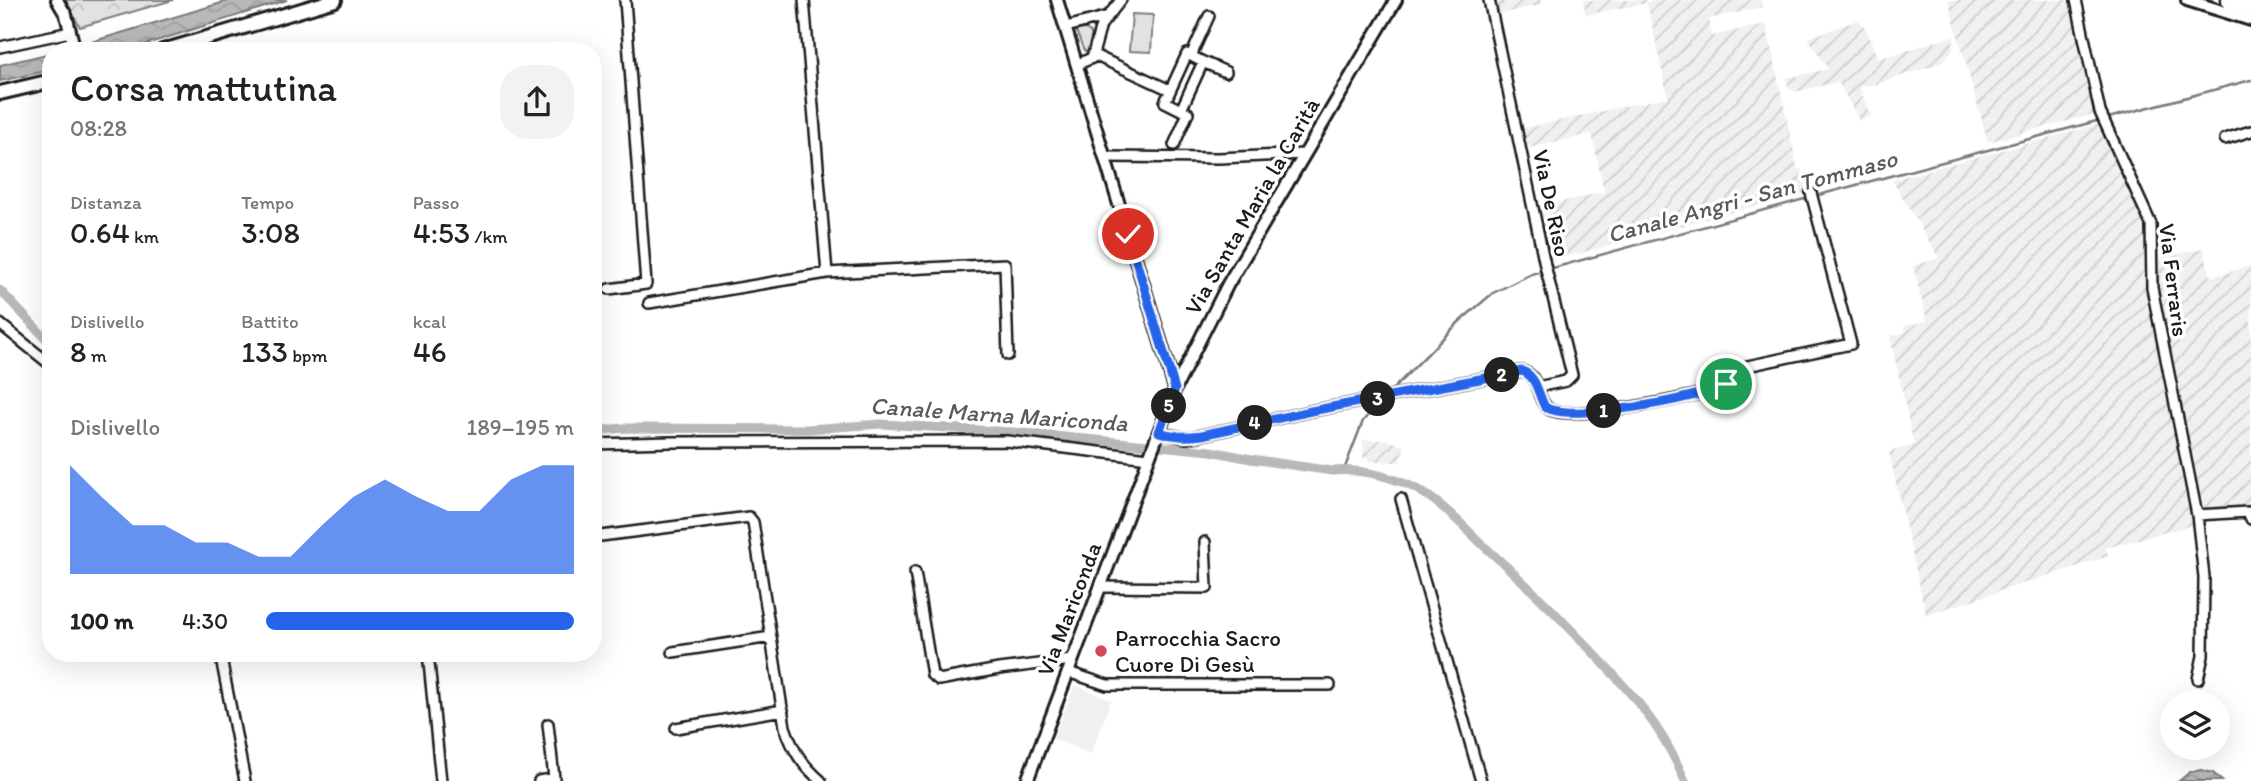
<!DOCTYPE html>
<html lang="it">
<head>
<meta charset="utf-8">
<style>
  :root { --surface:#fff; --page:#f2f2f2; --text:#222; --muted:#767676; --accent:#2563eb }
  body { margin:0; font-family:Itim,sans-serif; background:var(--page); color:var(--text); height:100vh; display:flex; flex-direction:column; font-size:26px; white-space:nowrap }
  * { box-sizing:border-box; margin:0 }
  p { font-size:23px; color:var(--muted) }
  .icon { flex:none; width:38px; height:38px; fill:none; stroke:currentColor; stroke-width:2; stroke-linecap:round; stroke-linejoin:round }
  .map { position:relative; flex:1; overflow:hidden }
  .drawer { position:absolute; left:42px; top:42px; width:560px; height:620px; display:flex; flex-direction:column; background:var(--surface); border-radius:28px; box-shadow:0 7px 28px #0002 }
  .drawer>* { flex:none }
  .buttons { position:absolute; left:2160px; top:690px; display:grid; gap:14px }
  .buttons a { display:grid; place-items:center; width:70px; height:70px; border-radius:50%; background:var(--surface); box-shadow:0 7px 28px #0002; font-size:35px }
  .pin { position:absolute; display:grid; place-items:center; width:60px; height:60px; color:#fff; margin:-30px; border:4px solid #fff; border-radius:50%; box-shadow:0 2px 7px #0007 }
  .km { position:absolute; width:35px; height:35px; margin:-18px; border-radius:50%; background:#222; color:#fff; font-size:19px; line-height:35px; text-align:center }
  .round { display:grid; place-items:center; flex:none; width:74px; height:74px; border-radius:28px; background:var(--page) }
  .head { display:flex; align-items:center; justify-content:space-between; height:119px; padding:0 28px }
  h1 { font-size:38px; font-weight:600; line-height:52px }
  .metrics { display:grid; grid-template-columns:repeat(3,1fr); gap:10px; height:119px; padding:7px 28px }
  .metrics div { display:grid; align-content:center }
  .metrics b { font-size:30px; font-weight:600 }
  .metrics small { font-size:19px; font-weight:400 }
  .metrics p { font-size:19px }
  .chart { height:196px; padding:14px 28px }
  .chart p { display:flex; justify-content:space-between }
  .chart svg { width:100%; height:126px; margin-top:7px; fill:var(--accent); opacity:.7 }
  ul { padding:0 28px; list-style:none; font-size:23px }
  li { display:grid; grid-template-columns:112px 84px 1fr; align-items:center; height:52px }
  li i { height:18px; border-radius:9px; background:var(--accent) }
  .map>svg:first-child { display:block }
  .built { fill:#f0f0f0 }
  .industrial { fill:url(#industrial-furrows) }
  .green { fill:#e2e2e2; stroke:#7f7f7f; stroke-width:2 }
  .park { fill:url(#park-crowns); stroke:#7f7f7f; stroke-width:2 }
  .water { fill:url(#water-waves); stroke:#7a7a7a; stroke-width:2 }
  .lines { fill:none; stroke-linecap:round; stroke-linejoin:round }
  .stream { stroke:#7a7a7a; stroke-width:2.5 }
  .canal { stroke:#b8b8b8; stroke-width:9 }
  .minor-casing { stroke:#1c1c1c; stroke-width:14 }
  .tertiary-casing { stroke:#1c1c1c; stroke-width:16 }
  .secondary-casing { stroke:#1c1c1c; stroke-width:18 }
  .motorway-casing { stroke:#1c1c1c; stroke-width:23 }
  .minor { stroke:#fff; stroke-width:9 }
  .tertiary { stroke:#fff; stroke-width:10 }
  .secondary { stroke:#fff; stroke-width:12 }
  .motorway { stroke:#fff; stroke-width:18 }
  .route-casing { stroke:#fff; stroke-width:14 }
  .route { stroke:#2563eb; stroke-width:9 }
  .poi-dot { fill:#d1495b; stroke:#fff; stroke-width:2.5 }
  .labels { text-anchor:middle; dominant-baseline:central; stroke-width:7; stroke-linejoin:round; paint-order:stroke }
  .street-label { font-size:23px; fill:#1c1c1c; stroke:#fff }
  .poi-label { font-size:23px; fill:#1c1c1c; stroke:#fff; text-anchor:start }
  .water-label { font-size:24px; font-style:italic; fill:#5a5a5a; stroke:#fff }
</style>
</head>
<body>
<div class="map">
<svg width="2251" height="781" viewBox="0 0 2251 781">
  <defs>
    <pattern id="industrial-furrows" width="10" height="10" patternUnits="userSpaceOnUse" patternTransform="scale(1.75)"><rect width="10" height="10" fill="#f0f0f0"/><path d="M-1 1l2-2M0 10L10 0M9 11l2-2" fill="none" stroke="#cdcdcd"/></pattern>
    <pattern id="park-crowns" width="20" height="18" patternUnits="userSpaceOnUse" patternTransform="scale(1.75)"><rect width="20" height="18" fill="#e2e2e2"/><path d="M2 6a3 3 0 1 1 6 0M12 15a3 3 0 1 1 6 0" fill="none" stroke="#c1c1c1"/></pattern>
    <pattern id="water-waves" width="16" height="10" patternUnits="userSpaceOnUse" patternTransform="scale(1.75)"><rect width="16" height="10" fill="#b8b8b8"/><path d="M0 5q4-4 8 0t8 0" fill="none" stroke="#9e9e9e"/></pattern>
  </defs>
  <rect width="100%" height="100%" fill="#fff"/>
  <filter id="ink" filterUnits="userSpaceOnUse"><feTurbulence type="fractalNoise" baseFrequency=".0143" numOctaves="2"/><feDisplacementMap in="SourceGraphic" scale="14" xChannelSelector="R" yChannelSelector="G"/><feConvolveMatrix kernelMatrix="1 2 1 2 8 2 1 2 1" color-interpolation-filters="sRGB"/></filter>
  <g filter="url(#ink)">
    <path class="built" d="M1075,685l36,15 -20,54 -38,-15z"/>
    <path class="industrial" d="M1492,0h50l1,4 -47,11z
      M1583,0h64v2l11,-2h102l2,7 -53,12 3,17 54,-12 32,146 3,-1 6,23 -260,70 -11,-54 68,-16 -12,-58 -68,15 -4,-20 148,-32 -21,-94 -61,12z
      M1948,0h124l26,113 -110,29z
      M1858,20l7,7 13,32 76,-23 -1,13 -8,10 -7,5 -61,20 -18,3 12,29 -12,4 -21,-38 -43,10 -7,-4 -2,-10 42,-9 -20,-31z
      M2100,124l40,83 5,21 -1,53 5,28 43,216 -87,23 4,8 -183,59 -37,-163 25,-7 -24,-109 15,-3 -1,-7 23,-5 -14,-55 26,-8 -47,-78z
      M2203,248l8,29 40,-11v244l-1,-3 -47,5 -35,-169 -10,-58v-25z
      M1363,440h24l18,7 -6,15 -30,-1v-3h-6z"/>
    <path class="green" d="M1132,14l21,1 -2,37 -22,-1z
      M1085,29l5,3 3,6 -3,13 -4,1 -3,-3 -7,-19z"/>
    <path class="park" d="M65,0h108l-93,27z"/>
    <path class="water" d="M231,0h56l-163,51h-63z
      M51,53v17l-51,11v-16z
      M2201,770l12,3 9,8h-43l11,-9z"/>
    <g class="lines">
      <path class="stream" d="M1815,196l436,-116
        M1390,392l69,-70 34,-29 38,-19 277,-76
        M1344,470l19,-49 17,-20"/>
      <path class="canal" d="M0,290l51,54
        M593,431l31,-3 184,1 73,-5 132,8 198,19 40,8 81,12c28,-3 64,6 88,20 24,14 45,37 65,56 35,31 68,63 100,97 43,45 76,79 100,137"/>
      <defs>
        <path id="minor" d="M804,0l23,273
          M1489,0l56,265 27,110 -6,6 -29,6
          M2076,0l24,112 51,112 1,64 45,227 51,-3 3,7
          M1066,27l39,-10
          M0,47l70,-15
          M1187,54l16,8 -22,48 -16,-8z
          M1094,55l76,35
          M1191,56l18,-40
          M1203,62l23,10
          M1078,64l14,-6 9,-33 20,-25
          M2225,139l26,-8
          M1174,145l14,-32 -7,-3
          M1106,157l113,1 85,-4
          M609,289l37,-5 -21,-284
          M649,303l178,-30 178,-9 3,91
          M0,324l51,41
          M1159,432l27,6 16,-3 109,-24 211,-40c19,4 13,29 27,38 18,13 149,-11 171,-22 9,-4 10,-14 18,-19l113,-24 -40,-151
          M593,444l78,-2 336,-1 142,17
          M1401,499l80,282
          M2197,515l7,62 -1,79 -5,23
          M593,537l156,-20 4,5 32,205c9,26 16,36 36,54
          M915,572l17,103 7,5 60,-11 73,-9
          M1100,587l107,1 -2,-46
          M673,652l98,-15
          M220,653l25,128
          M428,653l13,128
          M1068,672l39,13h223
          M676,728l107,-18
          M539,781l15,-3 -6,-54"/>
        <path id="tertiary" d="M57,0l9,15 9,36
          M1057,0l118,389
          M2187,0l64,20
          M1027,781l148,-392 53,-105 168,-284"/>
        <path id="secondary" d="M163,51l172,-51
          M0,93l51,-12"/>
        <path id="motorway" d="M2231,0l20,6"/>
      </defs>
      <use href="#minor" class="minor-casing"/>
      <use href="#tertiary" class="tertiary-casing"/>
      <use href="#secondary" class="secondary-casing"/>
      <use href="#motorway" class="motorway-casing"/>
      <use href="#minor" class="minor"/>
      <use href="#tertiary" class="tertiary"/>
      <use href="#secondary" class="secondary"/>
      <use href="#motorway" class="motorway"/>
    </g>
  </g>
  <g class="lines" filter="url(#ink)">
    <defs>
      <path id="route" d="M1128,234l47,155 -16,43c15,5 27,5 43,3l109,-24 211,-40c15,5 16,24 23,36 23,16 157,-8 181,-23"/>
    </defs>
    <use href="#route" class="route-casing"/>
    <use href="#route" class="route"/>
  </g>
  <circle class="poi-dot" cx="1101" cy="651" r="7"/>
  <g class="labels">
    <g class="street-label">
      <text transform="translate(1552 203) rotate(78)">Via De Riso</text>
      <text transform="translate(1252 206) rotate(-60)">Via Santa Maria la Carità</text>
      <text transform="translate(2174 280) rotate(83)">Via Ferraris</text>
      <text transform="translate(1069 609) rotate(-69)">Via Mariconda</text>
    </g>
    <g class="poi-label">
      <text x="1115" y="638">Parrocchia Sacro<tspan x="1115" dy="26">Cuore Di Gesù</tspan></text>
    </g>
    <g class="water-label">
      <text transform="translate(1752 196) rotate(-15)">Canale Angri - San Tommaso</text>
      <text transform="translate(999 414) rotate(4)">Canale Marna Mariconda</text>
    </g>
  </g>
</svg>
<div class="buttons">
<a><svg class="icon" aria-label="layers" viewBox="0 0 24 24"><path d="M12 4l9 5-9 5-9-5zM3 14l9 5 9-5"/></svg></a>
</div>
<div class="pin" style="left:1726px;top:384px;background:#1e9e55"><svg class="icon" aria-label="arrive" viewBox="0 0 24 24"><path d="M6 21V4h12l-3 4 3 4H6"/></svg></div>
<div class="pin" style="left:1128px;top:234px;background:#d93025"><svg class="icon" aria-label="check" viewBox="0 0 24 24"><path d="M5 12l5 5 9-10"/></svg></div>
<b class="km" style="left:1604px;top:411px">1</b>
<b class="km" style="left:1502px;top:375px">2</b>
<b class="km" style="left:1378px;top:399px">3</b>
<b class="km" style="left:1255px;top:423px">4</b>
<b class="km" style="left:1169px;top:406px">5</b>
<section class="drawer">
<div class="head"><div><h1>Corsa mattutina</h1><p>08:28</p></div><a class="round"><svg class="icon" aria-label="share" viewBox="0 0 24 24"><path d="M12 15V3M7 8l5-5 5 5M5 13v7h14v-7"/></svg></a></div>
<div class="metrics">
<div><p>Distanza</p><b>0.64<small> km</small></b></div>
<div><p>Tempo</p><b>3:08</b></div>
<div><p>Passo</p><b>4:53<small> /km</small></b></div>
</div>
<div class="metrics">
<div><p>Dislivello</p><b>8<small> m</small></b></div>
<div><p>Battito</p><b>133<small> bpm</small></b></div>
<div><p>kcal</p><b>46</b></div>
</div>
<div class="chart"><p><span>Dislivello</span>189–195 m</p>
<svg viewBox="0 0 160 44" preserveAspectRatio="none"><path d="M0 44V6L10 17L20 27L30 27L40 33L50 33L60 38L70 38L80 27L90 17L100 11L110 17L120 22L130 22L140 11L150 6L160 6V44z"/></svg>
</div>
<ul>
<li><b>100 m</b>4:30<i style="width:100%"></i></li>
</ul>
</section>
</div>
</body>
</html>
